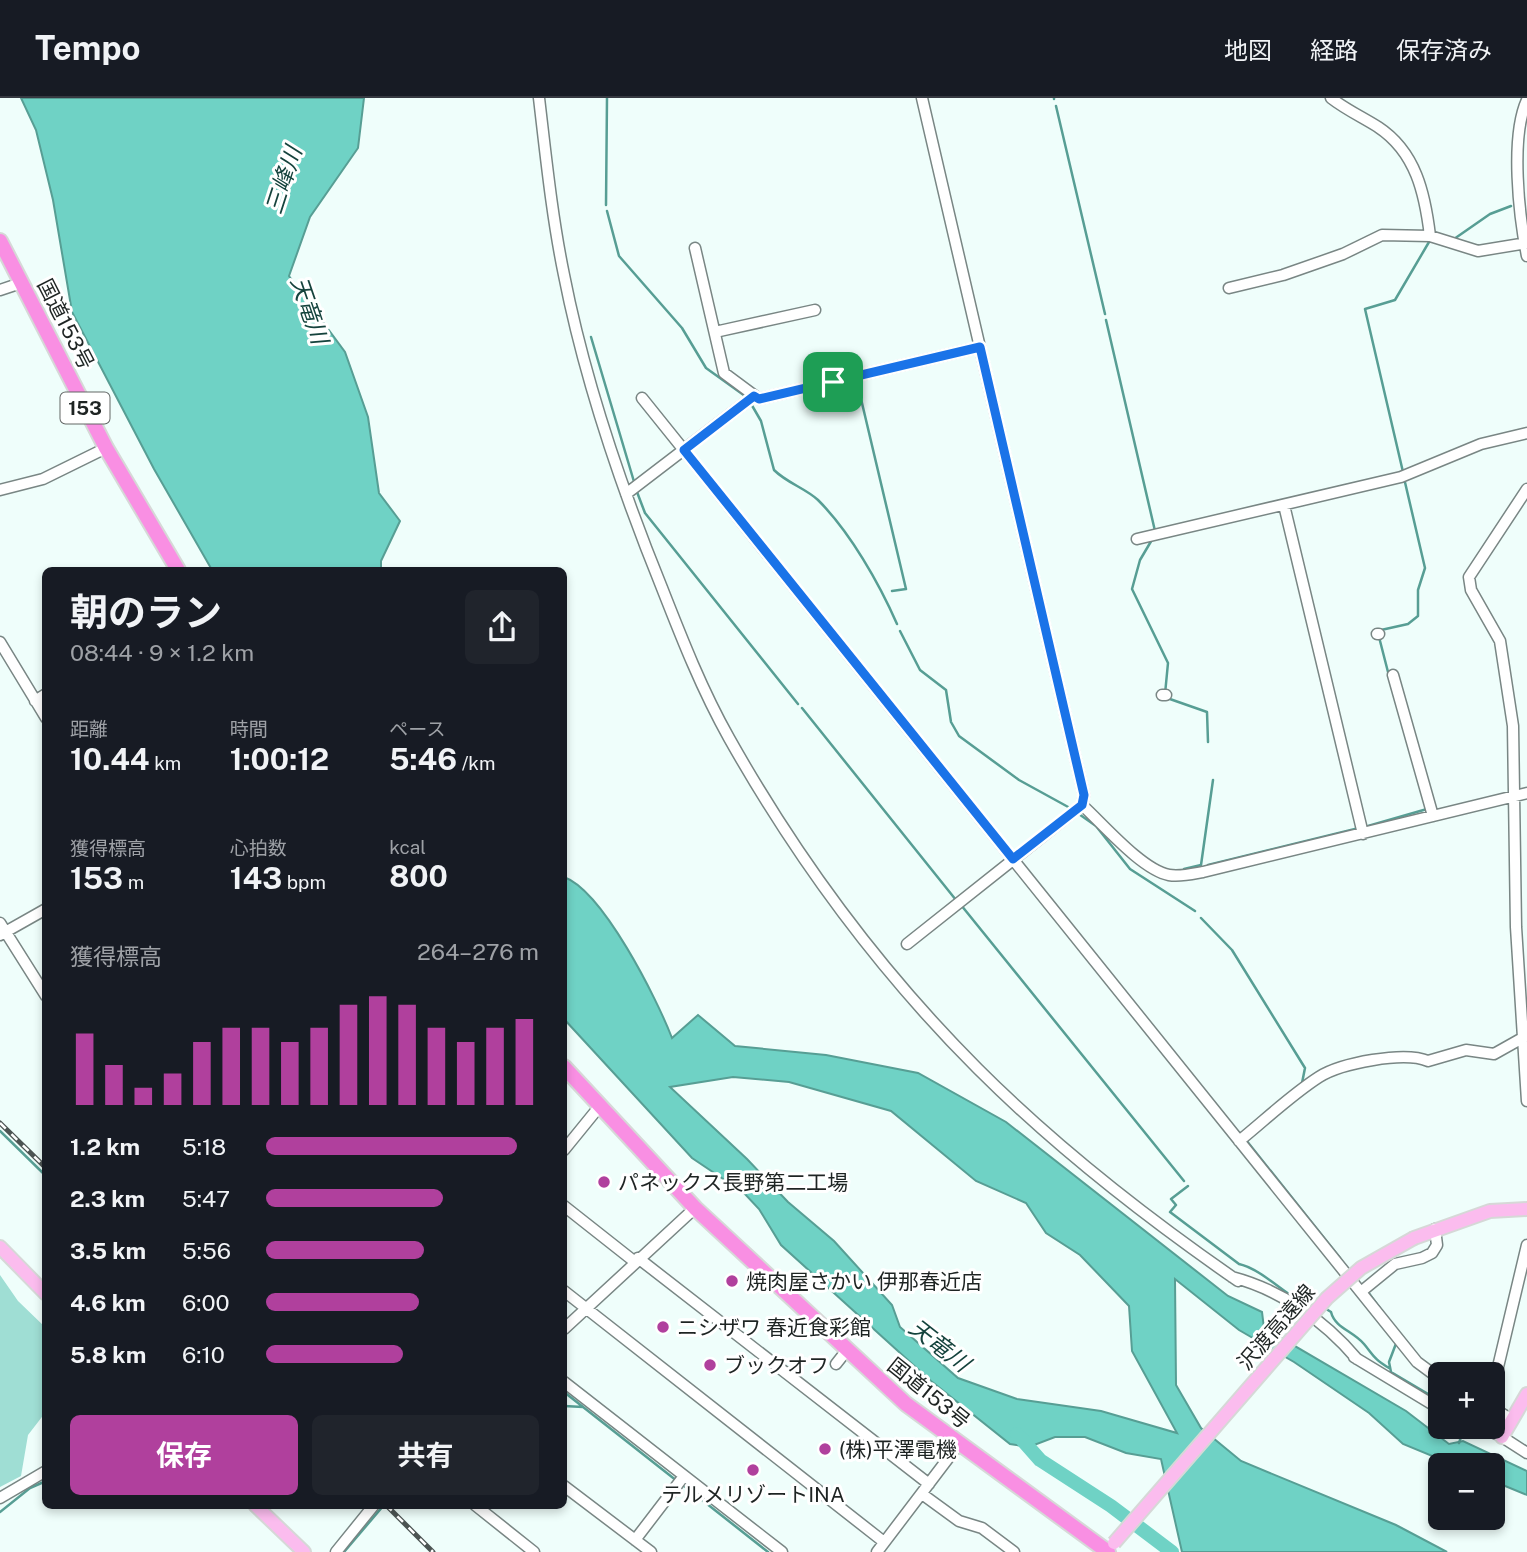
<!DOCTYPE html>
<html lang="ja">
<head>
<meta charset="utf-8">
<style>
  :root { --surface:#171b24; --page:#20242c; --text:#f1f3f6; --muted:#9ea1a6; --line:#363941; --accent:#b0409d }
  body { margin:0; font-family:"Public Sans","Noto Sans JP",sans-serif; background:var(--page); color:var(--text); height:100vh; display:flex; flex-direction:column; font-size:26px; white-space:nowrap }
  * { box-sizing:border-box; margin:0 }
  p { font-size:23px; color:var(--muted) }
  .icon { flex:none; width:38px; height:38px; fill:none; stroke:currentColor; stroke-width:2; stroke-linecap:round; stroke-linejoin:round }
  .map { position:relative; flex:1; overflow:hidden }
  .details { position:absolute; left:42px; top:469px; width:525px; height:942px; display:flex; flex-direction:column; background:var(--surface); border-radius:10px; box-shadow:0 4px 10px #0003 }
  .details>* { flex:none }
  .controls { position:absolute; left:1428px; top:1264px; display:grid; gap:14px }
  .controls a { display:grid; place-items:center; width:77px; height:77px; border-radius:10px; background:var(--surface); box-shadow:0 4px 10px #0003; font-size:35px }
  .pin { position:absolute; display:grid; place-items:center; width:60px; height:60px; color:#fff; margin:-30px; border-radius:14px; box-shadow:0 4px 10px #0006 }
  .round { display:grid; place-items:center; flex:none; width:74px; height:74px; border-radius:10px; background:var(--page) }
  .summary { display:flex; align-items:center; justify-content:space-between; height:119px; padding:0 28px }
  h1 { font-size:38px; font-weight:700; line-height:52px }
  .figures { display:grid; grid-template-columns:repeat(3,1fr); gap:10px; height:119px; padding:7px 28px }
  .figures div { display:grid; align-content:center }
  .figures b { font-size:30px; font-weight:700 }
  .figures small { font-size:19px; font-weight:400 }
  .figures p { font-size:19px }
  .chart { height:196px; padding:14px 28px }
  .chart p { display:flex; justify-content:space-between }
  .chart svg { width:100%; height:126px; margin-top:7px; stroke:var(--accent); stroke-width:6 }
  .action { display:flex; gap:14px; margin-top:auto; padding:14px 28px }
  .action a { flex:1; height:80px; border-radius:10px; background:var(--accent); color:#fff; font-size:28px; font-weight:700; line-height:80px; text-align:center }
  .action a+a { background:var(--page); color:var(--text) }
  ul { padding:0 28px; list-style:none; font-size:23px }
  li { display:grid; grid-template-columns:112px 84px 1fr; align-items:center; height:52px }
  li i { height:18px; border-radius:9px; background:var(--accent) }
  header { display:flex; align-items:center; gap:42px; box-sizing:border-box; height:98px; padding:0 35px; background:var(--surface); border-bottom:2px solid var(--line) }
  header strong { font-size:33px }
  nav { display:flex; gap:38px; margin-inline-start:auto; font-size:24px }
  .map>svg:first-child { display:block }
  .green { fill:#9fded4 }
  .water { fill:#6fd2c5; stroke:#579e94; stroke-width:2; fill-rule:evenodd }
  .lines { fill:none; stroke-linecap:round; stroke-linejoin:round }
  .stream { stroke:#579e94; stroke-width:2.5 }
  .river { stroke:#6fd2c5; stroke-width:14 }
  .minor-casing { stroke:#798684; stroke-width:13 }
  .major-casing { stroke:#d6d8d7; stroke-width:16 }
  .highway-casing { stroke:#d6d8d7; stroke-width:18 }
  .minor { stroke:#fff; stroke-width:10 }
  .major { stroke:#fbbcee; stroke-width:12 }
  .highway { stroke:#f98fe3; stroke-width:14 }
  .rail-casing { stroke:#4c5453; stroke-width:5 }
  .rail { stroke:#fff; stroke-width:2.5; stroke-dasharray:8; stroke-linecap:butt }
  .major-bridge-casing { stroke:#d6d8d7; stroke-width:16; stroke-linecap:butt }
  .major-bridge { stroke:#fbbcee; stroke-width:12 }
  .route-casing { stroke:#fff; stroke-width:14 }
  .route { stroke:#1a73e8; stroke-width:9 }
  .poi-dot { fill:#b0409d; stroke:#fff; stroke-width:2.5 }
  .labels { text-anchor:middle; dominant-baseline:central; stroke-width:6; stroke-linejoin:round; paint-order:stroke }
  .shield { fill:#fff; stroke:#626665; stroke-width:2 }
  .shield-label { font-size:19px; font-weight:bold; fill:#1e2423 }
  .street-label { font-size:21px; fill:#1e2423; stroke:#fff }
  .poi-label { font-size:21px; fill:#1e2423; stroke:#fff; text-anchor:start }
  .water-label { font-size:23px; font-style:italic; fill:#15433d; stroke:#fff }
</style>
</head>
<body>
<header>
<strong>Tempo</strong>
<nav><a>地図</a><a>経路</a><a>保存済み</a></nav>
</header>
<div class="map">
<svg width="1527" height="1454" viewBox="0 0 1527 1454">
  <rect width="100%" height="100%" fill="#effefb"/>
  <path class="green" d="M0,1177l18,26 28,27 -1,85 -17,22 -7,41 -21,11z"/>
  <path class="water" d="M21,0h343l-6,50 -48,69 -21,59 56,76 23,65 11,76 21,28 -19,40v9h-169l-58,-101 -82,-157 -19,-112 -17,-70z
    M564,779c39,14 93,122 108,161l26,-23 37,31 91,9 92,18 88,49 222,174 34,16 2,16 142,83 43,33 14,-3 64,30v24l-34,-14v-16h-39l-51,-21 -34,-31 -75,-51 -55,-32 -64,-51 1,106 25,43 40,33 155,64 51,27h-265l-21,-93 -35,-6 -41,-16h-30l-26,10 -19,-3 -79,-63 -150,-136 -22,-36 -15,-16 -52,-35 -128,-139zM733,979l56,5 102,29 85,70 50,22 20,30 34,22 49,51 3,45 45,82 -76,-22 -84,-12 -59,-21 -58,-51 -8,-22 -58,-64 -46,-39 -41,-43 -77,-72z"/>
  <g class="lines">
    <path class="stream" d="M1054,0v1
      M1056,8l49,208
      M606,107l1,-107
      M607,113l12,45 63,72 24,40 39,28
      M1454,141l36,-25 21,-8
      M1106,222l49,211
      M591,239l44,148
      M857,284l49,207 -14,2
      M750,304l11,19 13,49c13,13 31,18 44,30 32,32 61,83 79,124
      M1403,374l-38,-163 30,-9 34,-58
      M637,394l8,21 153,191
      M1153,440l-13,22 -8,29 36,74 -3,31
      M1381,532l27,-6 10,-8v-26l7,-22 -21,-90
      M900,533l20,39 26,20 5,32 8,14 60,44 51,28
      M1379,539l9,35
      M1167,600l40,14 1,30
      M802,610l154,192
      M1076,714l20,14 34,43 65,42
      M1368,728l59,-17
      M1201,767l12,-85
      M1208,767l151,-37
      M1184,771l17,-4
      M961,807l223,276
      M1201,820l31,32 73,118 -3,15
      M0,1033l46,45
      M1246,1042l94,118
      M1188,1088l-17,13 5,6 -6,7 69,52c21,5 40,25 59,36l9,-4 10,7
      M1368,1194l30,41
      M1323,1209l8,5c4,16 22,19 33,32 10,12 10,15 25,24
      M1397,1243l-8,21 2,10 49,29
      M564,1294l113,89
      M564,1308l19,1
      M1459,1345l4,-12
      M683,1387l85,67
      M0,1414l30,-24 16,-7
      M344,1454l40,-47"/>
    <path class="river" d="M1017,1336l23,26 71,46 61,46"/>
    <defs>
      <path id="minor" d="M539,0c7,59 13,119 25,177 21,107 57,212 98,313 20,51 40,102 67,150 67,119 152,234 249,331 78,78 169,149 260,212
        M1331,0c14,11 31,19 47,29 38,25 47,67 52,109
        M1527,2c-17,37 -8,116 0,156
        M695,150l29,125 35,26 221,-52
        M1229,190l54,-13 60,-21 39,-19 48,1 48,15 49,-8
        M0,192l21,-7
        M715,234l100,-22
        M642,300l775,964 23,17
        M1527,391l-58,88 2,13 29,51 13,85 3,201 11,174
        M0,392l43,-11 63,-31
        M626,396l128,-98
        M1284,407l79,329
        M1137,441l264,-62 80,-33 46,-11
        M1377,536h2
        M0,544l46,76
        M1393,577l40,141
        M1162,597h4
        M35,603l11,-7
        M1082,707c21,19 60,65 87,70 11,2 23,-1 34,-3l324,-79
        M0,825l46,73
        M0,837l46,-26
        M907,846l175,-139 2,-10 -162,-697
        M1239,1043c26,-21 52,-46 80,-64 22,-14 85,-26 109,-16l38,-11 28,4 32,-18
        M564,1052l35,-43
        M564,1108l71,56
        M638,1160l291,226
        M1232,1179c49,13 92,43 125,82
        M564,1193l320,251
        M1362,1193l33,-27 27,-6 10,-5 5,-8 -2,-16
        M564,1231l131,-121
        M1354,1259l86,52
        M836,1266l11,-14
        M564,1284l218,170
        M1493,1290l34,-143
        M1493,1310l19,12
        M1476,1328l23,9 28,18
        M564,1388l87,66
        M922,1396l37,27 23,7 32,24
        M0,1400l46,-27
        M475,1407l59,47
        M635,1442l49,-64
        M336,1454l38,-47
        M877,1454l82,-108"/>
      <path id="major" d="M1414,1140l76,-27 37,-2
        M0,1149l46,47
        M1502,1339l25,-43
        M255,1407l49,47"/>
      <path id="highway" d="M0,143l106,207 72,122
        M564,969l131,141 211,196 202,148"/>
    </defs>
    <use href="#minor" class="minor-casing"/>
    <use href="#major" class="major-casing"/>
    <use href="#highway" class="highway-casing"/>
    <use href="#minor" class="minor"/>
    <use href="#major" class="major"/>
    <use href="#highway" class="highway"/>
    <defs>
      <path id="rail" d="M0,1025l46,45
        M386,1407l47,47"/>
    </defs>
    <use href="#rail" class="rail-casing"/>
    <use href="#rail" class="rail"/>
    <defs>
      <path id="major-bridge" d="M1114,1445l213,-245 34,-30 53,-30"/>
    </defs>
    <use href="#major-bridge" class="major-bridge-casing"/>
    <use href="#major-bridge" class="major-bridge"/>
  </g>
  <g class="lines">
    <defs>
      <path id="route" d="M980,249l104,448 -2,10 -69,54 -329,-409 70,-54 5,3z"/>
    </defs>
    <use href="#route" class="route-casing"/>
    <use href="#route" class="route"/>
  </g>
  <g class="poi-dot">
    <circle cx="604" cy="1084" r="7"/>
    <circle cx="732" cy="1183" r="7"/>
    <circle cx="663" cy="1229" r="7"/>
    <circle cx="710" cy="1267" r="7"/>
    <circle cx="825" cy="1351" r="7"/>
    <circle cx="753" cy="1372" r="7"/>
  </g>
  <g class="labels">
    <rect class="shield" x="60.5" y="294.5" width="49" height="31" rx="5"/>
    <g class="shield-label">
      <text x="85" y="310">153</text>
    </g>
    <g class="street-label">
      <text transform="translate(66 226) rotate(63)">国道153号</text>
      <text transform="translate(1276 1229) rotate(-49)">沢渡高遠線</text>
      <text transform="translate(929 1295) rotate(39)">国道153号</text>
    </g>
    <g class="poi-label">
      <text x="618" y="1084">パネックス長野第二工場</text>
      <text x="746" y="1183">焼肉屋さかい 伊那春近店</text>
      <text x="677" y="1229">ニシザワ 春近食彩館</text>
      <text x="724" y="1267">ブックオフ</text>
      <text x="839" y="1351">(株)平澤電機</text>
      <text x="753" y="1396" text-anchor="middle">テルメリゾートINA</text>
    </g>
    <g class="water-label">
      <text transform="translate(283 82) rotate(-72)">三峰川</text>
      <text transform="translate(310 212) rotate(71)">天竜川</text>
      <text transform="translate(940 1247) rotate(38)">天竜川</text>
    </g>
  </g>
</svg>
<div class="controls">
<a>+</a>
<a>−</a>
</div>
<div class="pin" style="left:833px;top:284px;background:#1e9e55"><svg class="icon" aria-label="arrive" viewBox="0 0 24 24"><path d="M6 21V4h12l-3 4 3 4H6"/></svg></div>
<section class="details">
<div class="summary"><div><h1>朝のラン</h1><p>08:44 · 9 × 1.2 km</p></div><a class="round"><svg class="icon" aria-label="share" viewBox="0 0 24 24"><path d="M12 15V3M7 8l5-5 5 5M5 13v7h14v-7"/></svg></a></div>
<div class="figures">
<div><p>距離</p><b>10.44<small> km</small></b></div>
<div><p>時間</p><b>1:00:12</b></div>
<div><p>ペース</p><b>5:46<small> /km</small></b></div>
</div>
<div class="figures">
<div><p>獲得標高</p><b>153<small> m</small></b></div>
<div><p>心拍数</p><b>143<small> bpm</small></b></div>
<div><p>kcal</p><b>800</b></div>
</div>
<div class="chart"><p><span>獲得標高</span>264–276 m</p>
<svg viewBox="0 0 160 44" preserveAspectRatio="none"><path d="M5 44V19M15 44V30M25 44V38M35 44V33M45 44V22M55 44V17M65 44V17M75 44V22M85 44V17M95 44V9M105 44V6M115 44V9M125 44V17M135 44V22M145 44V17M155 44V14"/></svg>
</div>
<ul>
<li><b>1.2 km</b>5:18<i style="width:92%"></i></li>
<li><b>2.3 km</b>5:47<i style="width:65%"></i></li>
<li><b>3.5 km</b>5:56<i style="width:58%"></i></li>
<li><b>4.6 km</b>6:00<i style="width:56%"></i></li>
<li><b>5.8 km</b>6:10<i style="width:50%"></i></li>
</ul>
<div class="action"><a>保存</a><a>共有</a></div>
</section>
</div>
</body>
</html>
